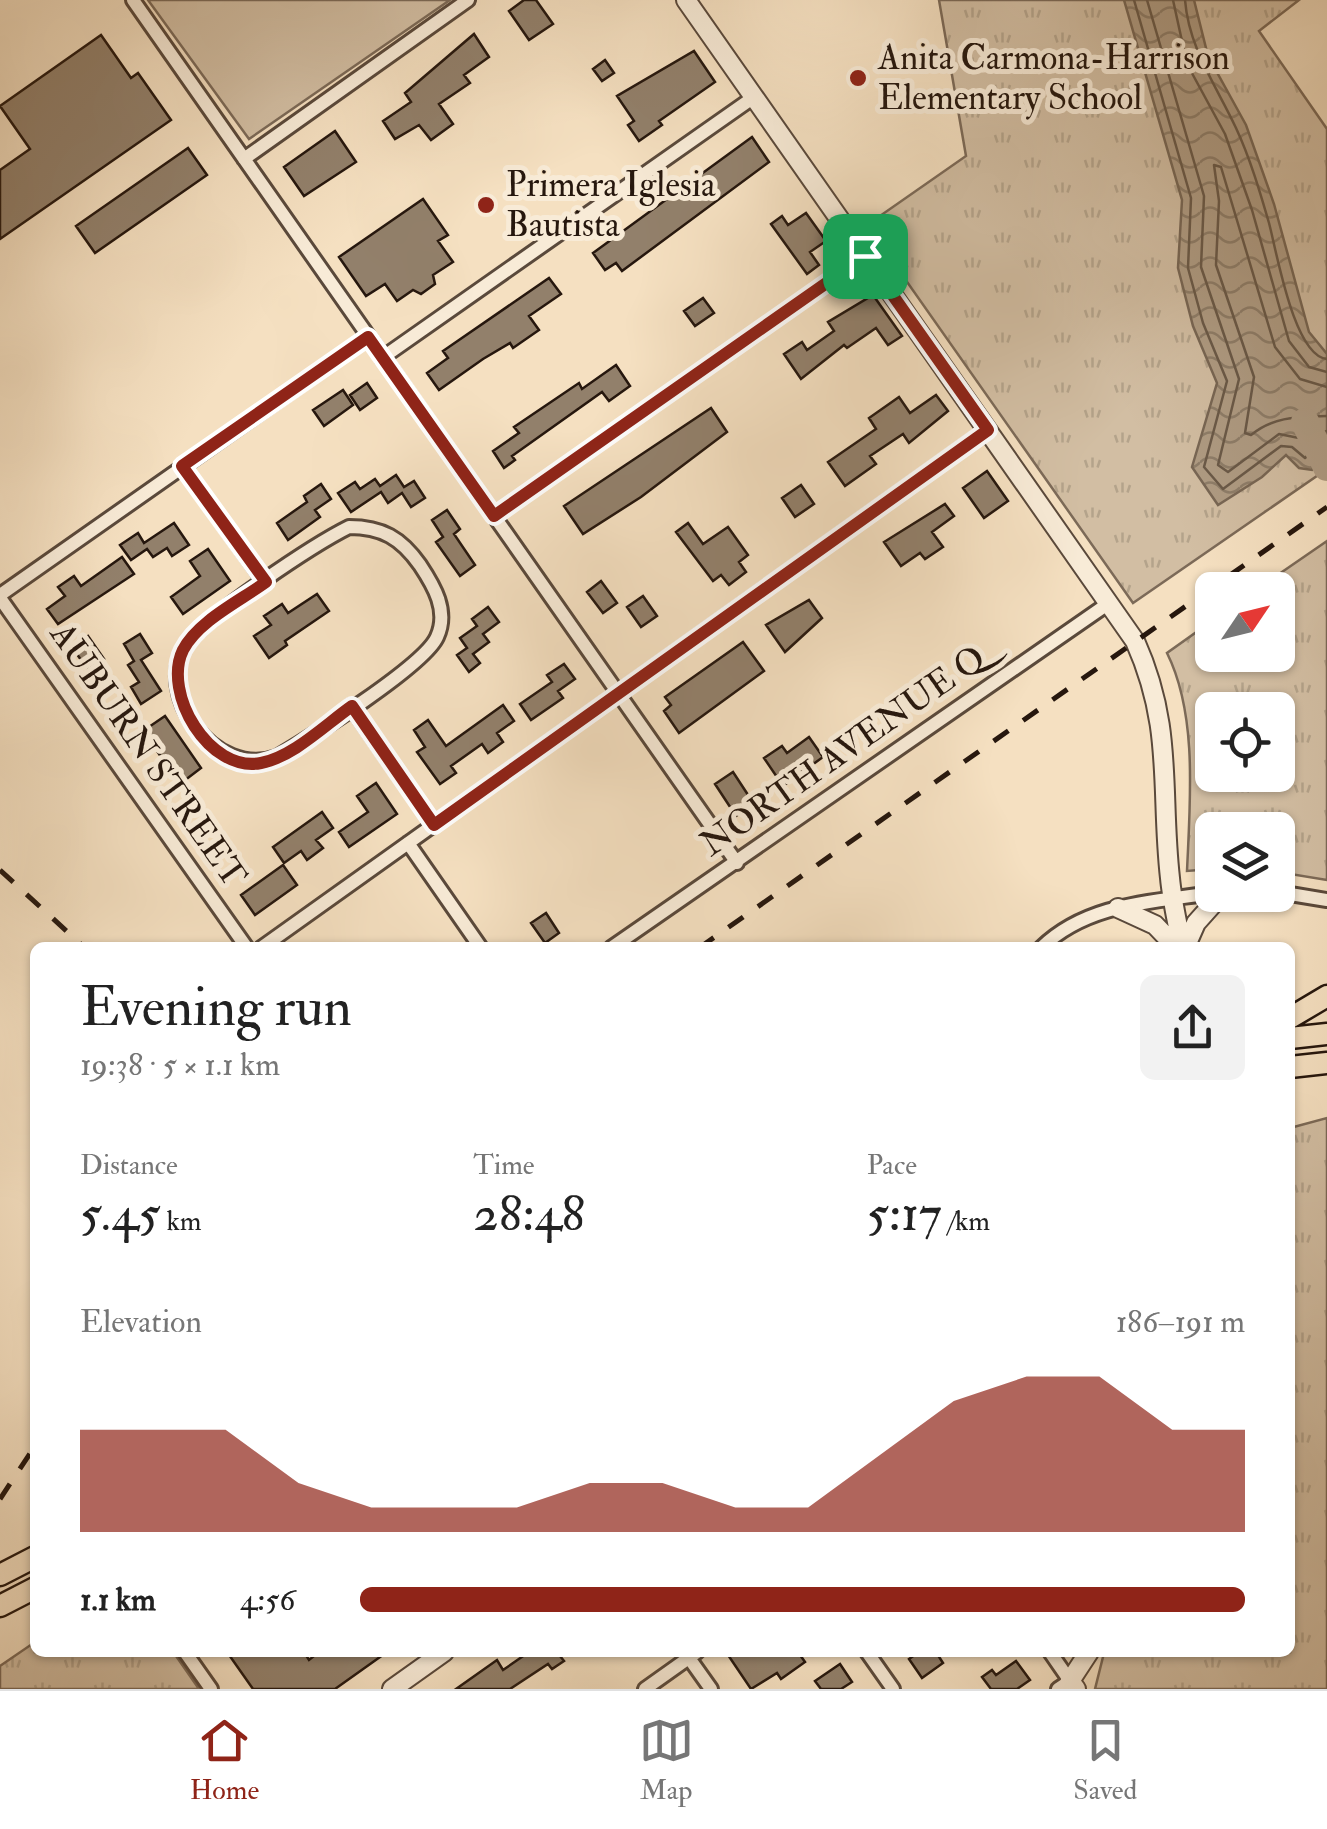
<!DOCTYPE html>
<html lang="en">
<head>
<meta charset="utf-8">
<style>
  :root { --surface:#fff; --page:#f2f2f2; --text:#222; --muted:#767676; --line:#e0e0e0; --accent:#8f2418 }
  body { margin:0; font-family:"IM FELL Double Pica",serif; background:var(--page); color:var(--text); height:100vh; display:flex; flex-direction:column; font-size:38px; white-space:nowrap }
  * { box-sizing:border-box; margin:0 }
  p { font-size:32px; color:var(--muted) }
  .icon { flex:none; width:55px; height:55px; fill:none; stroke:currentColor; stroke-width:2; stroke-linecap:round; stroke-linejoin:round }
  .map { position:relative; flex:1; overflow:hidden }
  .panel { position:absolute; left:30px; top:942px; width:1265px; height:715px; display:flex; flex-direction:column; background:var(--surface); border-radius:15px; box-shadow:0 2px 8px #0004 }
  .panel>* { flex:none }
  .needle { width:65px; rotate:55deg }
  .tools { position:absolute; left:1195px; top:572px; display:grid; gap:20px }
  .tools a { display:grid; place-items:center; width:100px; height:100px; border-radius:15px; background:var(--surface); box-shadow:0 2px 8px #0004; font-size:50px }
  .pin { position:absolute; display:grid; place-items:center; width:85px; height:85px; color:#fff; margin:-42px; border-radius:20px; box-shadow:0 5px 15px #0006 }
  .round { display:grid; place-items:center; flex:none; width:105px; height:105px; border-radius:15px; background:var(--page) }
  .head { display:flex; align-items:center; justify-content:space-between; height:170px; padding:0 50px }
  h1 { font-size:55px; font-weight:600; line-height:75px }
  .stats { display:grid; grid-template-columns:repeat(3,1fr); gap:15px; height:170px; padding:10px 50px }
  .stats div { display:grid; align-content:center }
  .stats b { font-size:50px; font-weight:600 }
  .stats small { font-size:28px; font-weight:400 }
  .stats p { font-size:28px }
  .chart { height:280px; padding:20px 50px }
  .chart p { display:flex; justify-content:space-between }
  .chart svg { width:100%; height:180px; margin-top:10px; fill:var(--accent); opacity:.7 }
  ul { padding:0 50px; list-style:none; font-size:32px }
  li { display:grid; grid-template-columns:160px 120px 1fr; align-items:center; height:75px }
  li i { height:25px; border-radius:12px; background:var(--accent) }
  .menu { display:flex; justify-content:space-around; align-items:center; height:140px; border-top:2px solid var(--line); background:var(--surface); font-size:28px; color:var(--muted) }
  .menu a { display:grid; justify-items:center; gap:5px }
  .menu .current { color:var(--accent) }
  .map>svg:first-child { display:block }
  .grass { fill:#d2bea3; stroke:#7c6a58; stroke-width:2.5 }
  .park { fill:url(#park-tufts); stroke:#7c6a58; stroke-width:2.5; fill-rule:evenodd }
  .water { fill:url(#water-waves); stroke:#786755; stroke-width:2.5 }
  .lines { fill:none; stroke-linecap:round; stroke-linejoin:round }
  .shore { stroke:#6a5a49; stroke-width:2.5 }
  .river { stroke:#af9c84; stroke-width:28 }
  .building { fill:#92806b; stroke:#26170e; stroke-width:2.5 }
  .minor-casing { stroke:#5a493b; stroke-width:18 }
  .tertiary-casing { stroke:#5a493b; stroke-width:22 }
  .primary-casing { stroke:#26170e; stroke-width:25 }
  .minor { stroke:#f8ebd7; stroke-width:12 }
  .tertiary { stroke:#f8ebd7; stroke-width:18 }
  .primary { stroke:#f5e0c1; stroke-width:20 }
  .rail { stroke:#26170e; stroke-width:5; stroke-dasharray:18 18; stroke-linecap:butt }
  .route-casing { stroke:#fff; stroke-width:20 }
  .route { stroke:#8f2418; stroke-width:12 }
  .poi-dot { fill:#8f2418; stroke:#f8ebd7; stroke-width:4 }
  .labels { text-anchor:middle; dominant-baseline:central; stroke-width:10; stroke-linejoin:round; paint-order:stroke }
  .poi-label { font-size:35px; fill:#26170e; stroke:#f8ebd7; text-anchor:start }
  .street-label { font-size:35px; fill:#26170e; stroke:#f8ebd7 }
</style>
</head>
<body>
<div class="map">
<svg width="1327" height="1689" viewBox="0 0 1327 1689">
  <defs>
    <pattern id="park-tufts" width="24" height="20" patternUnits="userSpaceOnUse" patternTransform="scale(2.5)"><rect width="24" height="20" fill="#d2bea3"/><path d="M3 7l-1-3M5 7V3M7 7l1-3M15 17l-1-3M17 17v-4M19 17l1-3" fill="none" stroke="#b4a38b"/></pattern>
    <pattern id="water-waves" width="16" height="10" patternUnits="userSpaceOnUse" patternTransform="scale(2.5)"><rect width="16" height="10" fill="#af9c84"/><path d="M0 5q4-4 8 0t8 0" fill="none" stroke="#8e7e6a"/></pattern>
  </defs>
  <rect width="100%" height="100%" fill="#f5e0c1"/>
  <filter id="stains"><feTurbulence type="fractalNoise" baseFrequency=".002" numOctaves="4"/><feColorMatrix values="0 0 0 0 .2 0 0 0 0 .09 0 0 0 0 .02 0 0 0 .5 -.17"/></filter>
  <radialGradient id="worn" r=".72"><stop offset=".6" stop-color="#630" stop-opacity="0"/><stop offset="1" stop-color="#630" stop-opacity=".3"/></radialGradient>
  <path class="grass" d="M148,0h302l-201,139z"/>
  <path class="park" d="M939,0h360l-40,31 68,98v340l-194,134 -266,-378 99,-69z
    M1327,541v339l-49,-8v-42h-66v39l-25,2c3,-69 11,-156 -20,-218l45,-32v34h66v-65h-22zM1278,710v65h-66v-65z
    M1327,1118v571h-232l9,-36 186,-1v-524z
    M35,1642v10l139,1 25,36h-199v-23z"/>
  <path class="water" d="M1124,0h70l14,56 38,69 28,79 35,128 18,22v93l-15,23 -13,-2 -13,-13 -24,22 -44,28 -26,-38 25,-84 -24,-57 -15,-58 4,-68z"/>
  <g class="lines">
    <path class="shore" d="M1134,0l57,198 -3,70 15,55 24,58 -23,86 19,22 58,-43 11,1 13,11 12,-12 10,-3
      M1147,0l57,196 -3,71 38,112 -21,86 10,7 51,-38 25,5 23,-8
      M1173,0l14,64 38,70 27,76 37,131 20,26 18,5
      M1185,0c4,49 31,85 51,128 14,30 24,64 33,95 8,30 25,133 58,136
      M1327,387l-27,-8 -25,-32 -54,-180 -7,-2 5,36 -3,64 38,112 -9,56 6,2c23,-19 48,-18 76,-19"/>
    <path class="river" d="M1305,422l22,45"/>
  </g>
  <path class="building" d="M524,0h12l17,24 -24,16 -20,-29z
    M474,34l15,23 -25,18 6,8 -31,21 14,20 -22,16 -12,-15 -24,14 -12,-18 28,-19 -6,-9z
    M101,35l30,43 7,-5 33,47 -171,119v-69l30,-21 -30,-43z
    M694,51l21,31 -56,39 3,4 -23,16 -11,-16 6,-4 -17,-25z
    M605,60l9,13 -12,8 -9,-12z
    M335,131l21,31 -52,34 -20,-29z
    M752,137l17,25 -147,109 -6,-8 -11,7 -12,-17z
    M188,148l19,27 -112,78 -19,-27z
    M423,199l25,36 -10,6 15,21 -20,13 2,9 -14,10 -8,-4 -16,11 -12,-17 -19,12 -27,-39z
    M806,213l20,28 -16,11 9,13 -12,9 -36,-50 11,-8 6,9z
    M549,278l12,16 -32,22 10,14 -26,18 -3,-5 -27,16 -44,31 -12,-17 21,-15 -5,-7z
    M873,295l29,41 -14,9 -12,-17 -29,20 -3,-3 -43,34 -17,-25 18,-12 5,8 27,-19 -6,-9z
    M703,298l11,15 -19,13 -11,-15z
    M616,365l14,21 -21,15 -7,-9 -90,64 3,4 -11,8 -11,-17 26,-18 -5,-6 65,-44 3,6z
    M367,383l10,15 -17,12 -10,-15z
    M343,390l10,15 -29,21 -11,-16z
    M936,395l12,16 -39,32 -6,-9 -33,22 6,8 -31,22 -17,-24 48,-33 -7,-11 30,-21 11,16z
    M711,408l16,24 -86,65 -58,37 -19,-28z
    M987,471l21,30 -24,17 -21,-30z
    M396,475l8,12 10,-6 11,17 -14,9 -9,-14 -14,10 -7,-11 -30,20 -13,-19 17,-11 5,7 15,-10 5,7z
    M321,484l10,15 -16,11 5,7 -32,23 -11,-17 30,-21 -3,-6z
    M801,485l13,19 -19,13 -13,-19z
    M945,504l9,12 -22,16 11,15 -18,12 -5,-6 -19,13 -17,-24z
    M447,510l13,19 -6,5 21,31 -15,11 -24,-34 7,-5 -11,-17z
    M174,523l15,22 -17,11 -5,-8 -14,9 -6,-8 -16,11 -11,-15 18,-12 6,10z
    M688,523l15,21 25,-17 20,28 -9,7 7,10 -17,13 -8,-10 -8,6 -37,-49z
    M208,549l22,32 -47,33 -12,-17 29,-21 -10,-15z
    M122,557l12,17 -76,50 -11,-15 18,-13 -7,-9 16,-11 7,10z
    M601,581l16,22 -14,10 -16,-21z
    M317,594l12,17 -44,30 2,4 -18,13 -15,-22 17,-11 -7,-9 18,-12 6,9z
    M643,596l14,20 -16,11 -14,-20z
    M809,600l13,18 -37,34 -19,-27z
    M488,607l11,15 -16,12 6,8 -16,12 7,9 -11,9 -12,-17 10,-7 -7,-10 17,-12 -5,-7z
    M140,634l12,19 -11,7 20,31 -20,13 -10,-17 8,-5 -11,-17 6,-4 -10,-17z
    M88,636l16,23 -16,11 -16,-23z
    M743,642l21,29 -85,62 -15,-22 7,-6 -6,-8z
    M564,664l11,15 -17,12 5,7 -32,22 -11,-16 32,-22 -5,-7z
    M503,705l11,16 -17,12 6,9 -15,11 -6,-9 -31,22 5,7 -16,11 -23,-32 8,-5 -11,-17 14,-10 18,26z
    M165,716l36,52 -21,16 -37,-53z
    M809,737l14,20 -40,29 -19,-28 18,-12 5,7z
    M733,772l21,32 -18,12 -21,-32z
    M376,783l21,31 -48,33 -10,-15 29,-20 -11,-16z
    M322,812l11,16 -17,12 7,8 -16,12 -6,-9 -17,12 -11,-16z
    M283,865l14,20 -42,30 -14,-20z
    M546,913l13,20 -14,10 -14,-20z
    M227,1652h77l5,8 10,-8h68l-52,37h-82z
    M529,1652h36l-5,4 4,5 -12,8 -4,-5 -38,25h-54l41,-29 6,10z
    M726,1652h72l7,10 -24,17 -4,-6 -26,16z
    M919,1652h17l7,11 -21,15 -13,-19z
    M1016,1661l14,19 -13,9h-26l-9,-12 10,-7 4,5z
    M840,1664l12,18 -11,7h-20l-6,-8z"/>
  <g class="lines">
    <defs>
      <path id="minor" d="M133,0l604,863
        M244,159l224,-159
        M382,358l372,-261
        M182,466l83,116
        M494,516l371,-260
        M349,527c33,0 52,11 71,38 14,21 29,46 17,72 -13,29 -128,101 -160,120 -62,23 -125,-64 -90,-113 20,-29 128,-100 162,-117z
        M0,595l368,-258
        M0,598l247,350
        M351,706l83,119
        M408,843l73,105
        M1278,892l49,8
        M261,948l726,-518
        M611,948l498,-345
        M1041,948c46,-45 112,-46 171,-55
        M185,1652l26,37
        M867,1652l26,37
        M1050,1652l20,29 -12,8
        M689,1658l22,31
        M645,1689l52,-37"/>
      <path id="tertiary" d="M686,0l449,641c39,87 25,148 35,237 2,23 8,47 12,70
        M1118,908l37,17 22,23
        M1185,948l11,-25 25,-28
        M392,1689l52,-37
        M1076,1689l-6,-8 19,-29"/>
      <path id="primary" d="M1290,1018l37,-22
        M1290,1038l37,-4
        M1290,1067l37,-4
        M0,1575l35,-18
        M0,1606l35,-18"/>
    </defs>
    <use href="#minor" class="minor-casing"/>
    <use href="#tertiary" class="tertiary-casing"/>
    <use href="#primary" class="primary-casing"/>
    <use href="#minor" class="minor"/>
    <use href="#tertiary" class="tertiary"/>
    <use href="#primary" class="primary"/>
    <path class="rail" d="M0,870l85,78
      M699,948l628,-441
      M0,1499l35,-53"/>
  </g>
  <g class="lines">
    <defs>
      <path id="route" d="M865,256l123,174 -554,395 -82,-119c-27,19 -59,51 -91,57 -52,10 -99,-70 -78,-113 15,-29 57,-49 83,-68l-84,-116 186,-129 126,179z"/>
    </defs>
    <use href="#route" class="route-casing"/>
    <use href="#route" class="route"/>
  </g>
  <g class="poi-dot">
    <circle cx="858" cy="78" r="10"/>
    <circle cx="486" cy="205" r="10"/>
  </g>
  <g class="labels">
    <g class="poi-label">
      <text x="878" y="58">Anita Carmona-Harrison<tspan x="878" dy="40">Elementary School</tspan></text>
      <text x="506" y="185">Primera Iglesia<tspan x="506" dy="40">Bautista</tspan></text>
    </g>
    <g class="street-label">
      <text transform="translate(843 751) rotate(-35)">NORTH AVENUE Q</text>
      <text transform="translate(148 755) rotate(55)">AUBURN STREET</text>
    </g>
  </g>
  <rect width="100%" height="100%" filter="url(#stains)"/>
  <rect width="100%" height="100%" fill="url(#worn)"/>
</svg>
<div class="tools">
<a><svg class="needle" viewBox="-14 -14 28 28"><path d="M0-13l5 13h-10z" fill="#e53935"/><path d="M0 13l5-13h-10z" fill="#767676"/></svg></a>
<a><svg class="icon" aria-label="locate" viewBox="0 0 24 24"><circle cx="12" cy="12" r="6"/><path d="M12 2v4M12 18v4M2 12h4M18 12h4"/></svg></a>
<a><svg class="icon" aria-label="layers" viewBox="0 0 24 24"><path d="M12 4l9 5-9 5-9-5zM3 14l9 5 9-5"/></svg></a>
</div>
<div class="pin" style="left:865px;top:256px;background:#1e9e55"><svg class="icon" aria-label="arrive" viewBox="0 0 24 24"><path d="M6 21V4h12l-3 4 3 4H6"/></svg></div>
<section class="panel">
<div class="head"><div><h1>Evening run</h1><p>19:38 · 5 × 1.1 km</p></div><a class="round"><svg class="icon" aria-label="share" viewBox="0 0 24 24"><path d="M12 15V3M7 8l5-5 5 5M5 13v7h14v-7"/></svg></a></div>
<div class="stats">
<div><p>Distance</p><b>5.45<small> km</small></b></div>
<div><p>Time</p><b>28:48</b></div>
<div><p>Pace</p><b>5:17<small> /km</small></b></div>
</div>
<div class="chart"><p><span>Elevation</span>186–191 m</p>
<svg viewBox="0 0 160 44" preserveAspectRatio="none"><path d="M0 44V19L10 19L20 19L30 32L40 38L50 38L60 38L70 32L80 32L90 38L100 38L110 25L120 12L130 6L140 6L150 19L160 19V44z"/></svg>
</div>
<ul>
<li><b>1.1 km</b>4:56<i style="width:100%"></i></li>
</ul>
</section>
</div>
<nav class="menu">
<a class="current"><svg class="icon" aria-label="home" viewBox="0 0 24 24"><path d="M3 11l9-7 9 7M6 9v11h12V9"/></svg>Home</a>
<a><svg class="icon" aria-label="map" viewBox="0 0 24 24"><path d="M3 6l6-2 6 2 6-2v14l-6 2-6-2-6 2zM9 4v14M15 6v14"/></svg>Map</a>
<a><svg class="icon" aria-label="saved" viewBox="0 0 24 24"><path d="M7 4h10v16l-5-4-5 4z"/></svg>Saved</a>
</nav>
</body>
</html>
